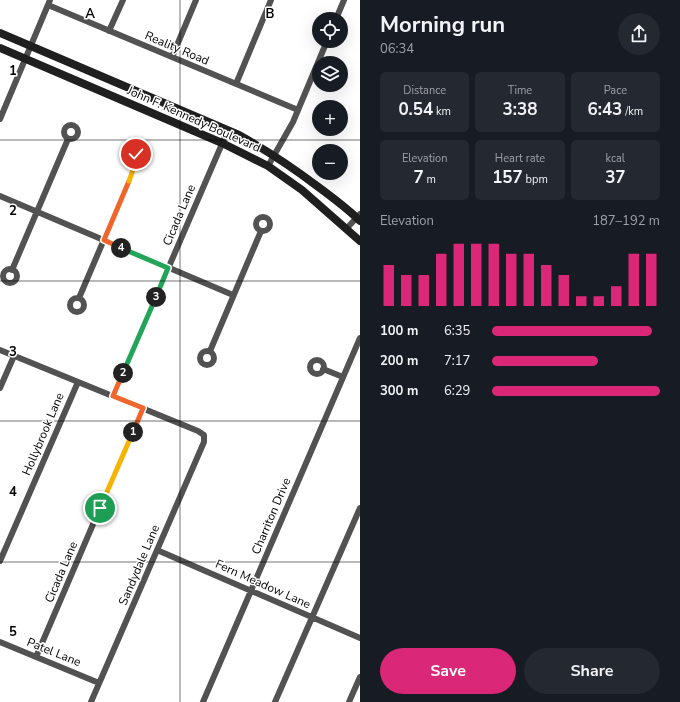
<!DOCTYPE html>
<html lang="en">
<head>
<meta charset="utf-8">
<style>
  :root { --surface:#171b24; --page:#242831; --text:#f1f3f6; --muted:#9ea1a6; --accent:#db2777 }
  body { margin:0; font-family:"Nunito Sans",sans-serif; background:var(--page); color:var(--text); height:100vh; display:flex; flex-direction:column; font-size:15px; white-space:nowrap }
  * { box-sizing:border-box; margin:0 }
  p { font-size:13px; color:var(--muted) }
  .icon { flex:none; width:22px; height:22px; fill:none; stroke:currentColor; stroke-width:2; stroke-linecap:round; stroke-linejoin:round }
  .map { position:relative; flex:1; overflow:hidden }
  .drawer { display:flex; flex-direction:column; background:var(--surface); width:320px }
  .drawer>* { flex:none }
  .tools { position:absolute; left:312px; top:12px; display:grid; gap:8px }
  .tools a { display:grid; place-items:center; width:36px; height:36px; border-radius:50%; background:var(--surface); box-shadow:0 4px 16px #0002; font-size:20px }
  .pin { position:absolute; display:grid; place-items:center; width:34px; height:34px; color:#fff; margin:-17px; border:2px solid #fff; border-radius:50%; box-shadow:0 1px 4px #0007 }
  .km { position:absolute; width:20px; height:20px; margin:-10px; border-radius:50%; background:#222; color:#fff; font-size:11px; line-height:20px; text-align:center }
  .round { display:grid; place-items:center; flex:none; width:42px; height:42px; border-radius:21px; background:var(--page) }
  .overview { display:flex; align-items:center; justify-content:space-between; height:68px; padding:0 20px }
  h1 { font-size:22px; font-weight:700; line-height:30px }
  .stats { display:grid; grid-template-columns:repeat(3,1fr); gap:6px; height:68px; padding:4px 20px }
  .stats div { display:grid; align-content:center; border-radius:6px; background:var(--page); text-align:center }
  .stats b { font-size:17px; font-weight:700 }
  .stats small { font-size:11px; font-weight:400 }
  .stats p { font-size:11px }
  .chart { height:112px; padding:8px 20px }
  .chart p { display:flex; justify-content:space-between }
  .chart svg { width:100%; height:72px; margin-top:4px; stroke:var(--accent); stroke-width:6 }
  .primary-button { display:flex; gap:8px; margin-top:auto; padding:8px 20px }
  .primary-button a { flex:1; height:46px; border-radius:24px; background:var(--accent); color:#fff; font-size:16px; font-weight:700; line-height:46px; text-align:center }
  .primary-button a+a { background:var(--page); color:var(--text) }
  ul { padding:0 20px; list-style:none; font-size:13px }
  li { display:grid; grid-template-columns:64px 48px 1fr; align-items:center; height:30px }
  li i { height:10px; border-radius:5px; background:var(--accent) }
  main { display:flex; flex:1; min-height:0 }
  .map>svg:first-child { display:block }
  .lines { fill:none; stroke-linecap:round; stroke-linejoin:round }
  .minor { stroke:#525252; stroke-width:6 }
  .secondary { stroke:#1f1f1f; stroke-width:8 }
  .split-1-casing { stroke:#fff; stroke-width:8 }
  .split-2-casing { stroke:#fff; stroke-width:8 }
  .split-3-casing { stroke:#fff; stroke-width:8 }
  .split-4-casing { stroke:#fff; stroke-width:8 }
  .split-5-casing { stroke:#fff; stroke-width:8 }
  .split-6-casing { stroke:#fff; stroke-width:8 }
  .split-1 { stroke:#f5b400; stroke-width:5 }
  .split-2 { stroke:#f0652b; stroke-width:5 }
  .split-3 { stroke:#22a559; stroke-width:5 }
  .split-4 { stroke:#22a559; stroke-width:5 }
  .split-5 { stroke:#f0652b; stroke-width:5 }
  .split-6 { stroke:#f5b400; stroke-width:5 }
  .grid { fill:none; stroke:#000; stroke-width:1; stroke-opacity:0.55 }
  .labels { text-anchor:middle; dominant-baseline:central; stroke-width:3; stroke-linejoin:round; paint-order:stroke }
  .street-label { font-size:12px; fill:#000; stroke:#fff }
  .grid-label { font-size:13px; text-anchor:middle; font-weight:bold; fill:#000; stroke:#fff; stroke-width:3; stroke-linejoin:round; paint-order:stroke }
</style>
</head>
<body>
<main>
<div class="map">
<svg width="360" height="702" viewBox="0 0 360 702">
  <rect width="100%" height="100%" fill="#fff"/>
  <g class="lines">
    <path class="minor" d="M48,5l250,105
      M336,19l8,-19
      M109,31l14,-31
      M172,57l24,-57
      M236,84l35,-84
      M0,119l50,-119
      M64 132a7 7 0 1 1 14 0a7 7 0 1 1-14 0Z
      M131 161a7 7 0 1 1 14 0a7 7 0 1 1-14 0Z
      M268,166l25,-44 34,-81
      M0,196l233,99
      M256 224a7 7 0 1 1 14 0a7 7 0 1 1-14 0Z
      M347,228l13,-14
      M3 276a7 7 0 1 1 14 0a7 7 0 1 1-14 0Z
      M12,270l56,-131
      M79,298l56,-131
      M70 305a7 7 0 1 1 14 0a7 7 0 1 1-14 0Z
      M0,350l198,81 6,4v7l-113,260
      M200 358a7 7 0 1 1 14 0a7 7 0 1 1-14 0Z
      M210,351l51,-120
      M310 367a7 7 0 1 1 14 0a7 7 0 1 1-14 0Z
      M323,369l20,8
      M0,388l14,-32
      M113,396l115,-266
      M157,550l203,88
      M0,561l78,-179
      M0,642l99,41
      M36,657l107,-249
      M203,702l157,-364
      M275,702l85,-194
      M349,702l11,-25"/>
    <path class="secondary" d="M0,33l239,102c27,15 53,32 78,51 15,11 30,22 43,35
      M0,48l222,95 46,23 34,24 58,51"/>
  </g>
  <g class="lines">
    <defs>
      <path id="split-1" d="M100,508l33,-76"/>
      <path id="split-2" d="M123,373l-10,23 30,12 -10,24"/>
      <path id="split-3" d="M123,373l33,-76"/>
      <path id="split-4" d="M121,248l47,20 -12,29"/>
      <path id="split-5" d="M121,248l-17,-8 25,-59"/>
      <path id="split-6" d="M129,181l5,-14c-6,-4 -4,-11 2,-13"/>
    </defs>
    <use href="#split-1" class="split-1-casing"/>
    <use href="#split-2" class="split-2-casing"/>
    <use href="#split-3" class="split-3-casing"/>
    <use href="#split-4" class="split-4-casing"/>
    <use href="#split-5" class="split-5-casing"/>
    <use href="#split-6" class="split-6-casing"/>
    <use href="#split-1" class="split-1"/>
    <use href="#split-2" class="split-2"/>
    <use href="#split-3" class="split-3"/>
    <use href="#split-4" class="split-4"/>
    <use href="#split-5" class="split-5"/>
    <use href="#split-6" class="split-6"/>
  </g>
  <path class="grid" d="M180,0v702M0,140h360M0,281h360M0,421h360M0,562h360"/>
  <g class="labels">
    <g class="street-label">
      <text transform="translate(177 48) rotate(23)">Reality Road</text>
      <text transform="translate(194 119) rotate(24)">John F. Kennedy Boulevard</text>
      <text transform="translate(179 215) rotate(-67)">Cicada Lane</text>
      <text transform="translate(43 434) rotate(-67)">Hollybrook Lane</text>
      <text transform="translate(271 516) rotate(-67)">Charriton Drive</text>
      <text transform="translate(139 565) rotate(-67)">Sandydale Lane</text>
      <text transform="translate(61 572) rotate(-67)">Cicada Lane</text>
      <text transform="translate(263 584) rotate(24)">Fern Meadow Lane</text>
      <text transform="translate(54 652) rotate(22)">Patel Lane</text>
    </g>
  </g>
  <g class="grid-label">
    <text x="90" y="18">A</text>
    <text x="270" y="18">B</text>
    <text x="13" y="75">1</text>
    <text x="13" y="215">2</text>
    <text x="13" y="356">3</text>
    <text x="13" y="496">4</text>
    <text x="13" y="636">5</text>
  </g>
</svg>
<div class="tools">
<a><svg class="icon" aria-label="locate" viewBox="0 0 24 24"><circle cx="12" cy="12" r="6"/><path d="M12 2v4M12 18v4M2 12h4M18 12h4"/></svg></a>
<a><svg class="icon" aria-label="layers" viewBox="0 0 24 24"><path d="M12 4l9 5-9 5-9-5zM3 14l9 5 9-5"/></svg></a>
<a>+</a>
<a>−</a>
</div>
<div class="pin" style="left:100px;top:508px;background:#1e9e55"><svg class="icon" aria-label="arrive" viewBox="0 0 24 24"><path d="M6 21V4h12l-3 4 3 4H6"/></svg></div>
<div class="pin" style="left:136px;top:154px;background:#d93025"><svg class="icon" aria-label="check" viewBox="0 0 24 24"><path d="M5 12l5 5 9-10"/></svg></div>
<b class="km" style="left:133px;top:432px">1</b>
<b class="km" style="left:123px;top:373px">2</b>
<b class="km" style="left:156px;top:297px">3</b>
<b class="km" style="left:121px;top:248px">4</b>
</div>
<section class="drawer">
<div class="overview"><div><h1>Morning run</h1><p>06:34</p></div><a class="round"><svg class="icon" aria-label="share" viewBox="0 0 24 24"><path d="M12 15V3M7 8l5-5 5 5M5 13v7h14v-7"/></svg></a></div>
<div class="stats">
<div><p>Distance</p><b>0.54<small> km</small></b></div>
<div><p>Time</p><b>3:38</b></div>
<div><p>Pace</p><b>6:43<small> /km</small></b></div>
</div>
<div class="stats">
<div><p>Elevation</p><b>7<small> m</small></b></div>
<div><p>Heart rate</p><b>157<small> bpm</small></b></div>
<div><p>kcal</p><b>37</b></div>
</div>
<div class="chart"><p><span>Elevation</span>187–192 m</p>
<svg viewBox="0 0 160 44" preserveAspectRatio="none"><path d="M5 44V19M15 44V25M25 44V25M35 44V12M45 44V6M55 44V6M65 44V6M75 44V12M85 44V12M95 44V19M105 44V25M115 44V38M125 44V38M135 44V32M145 44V12M155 44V12"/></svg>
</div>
<ul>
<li><b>100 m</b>6:35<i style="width:95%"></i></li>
<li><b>200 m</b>7:17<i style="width:63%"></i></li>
<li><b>300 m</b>6:29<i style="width:100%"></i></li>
</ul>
<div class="primary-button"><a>Save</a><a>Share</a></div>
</section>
</main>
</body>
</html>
